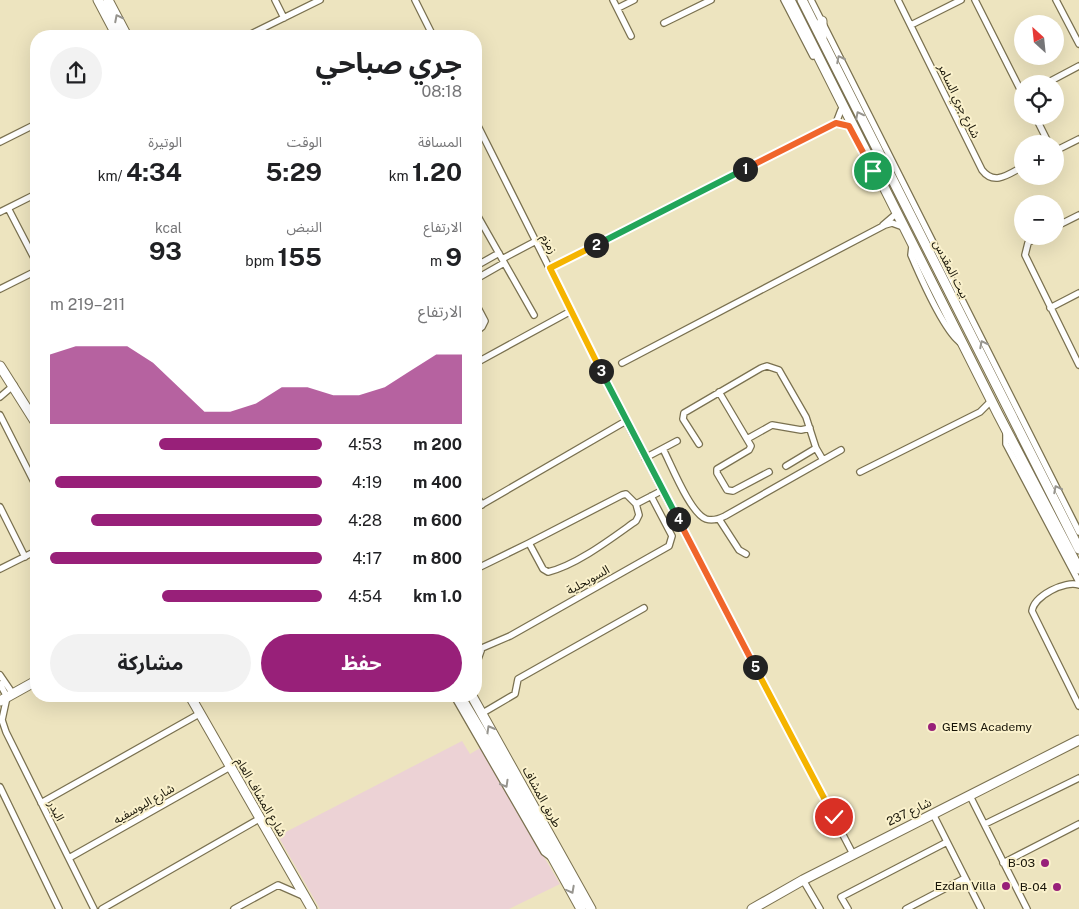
<!DOCTYPE html>
<html lang="ar">
<head>
<meta charset="utf-8">
<style>
  :root { --surface:#fff; --page:#f2f2f2; --text:#202124; --muted:#757577; --accent:#982079 }
  body { margin:0; font-family:"Public Sans","Noto Sans Arabic",sans-serif; background:var(--page); color:var(--text); direction:rtl; height:100vh; display:flex; flex-direction:column; font-size:19px; white-space:nowrap }
  * { box-sizing:border-box; margin:0 }
  p { font-size:16px; color:var(--muted) }
  .icon { flex:none; width:28px; height:28px; fill:none; stroke:currentColor; stroke-width:2; stroke-linecap:round; stroke-linejoin:round }
  .map { position:relative; flex:1; overflow:hidden; direction:ltr }
  .panel { position:absolute; left:30px; top:30px; width:452px; height:672px; display:flex; flex-direction:column; background:var(--surface); border-radius:20px; box-shadow:0 5px 20px #0002; direction:rtl }
  .panel>* { flex:none }
  .needle { width:32px; rotate:333deg }
  .fabs { position:absolute; left:1014px; top:15px; display:grid; gap:10px }
  .fabs a { display:grid; place-items:center; width:50px; height:50px; border-radius:50%; background:var(--surface); box-shadow:0 5px 20px #0002; font-size:25px }
  .pin { position:absolute; display:grid; place-items:center; width:42px; height:42px; color:#fff; margin:-21px; border:2px solid #fff; border-radius:50%; box-shadow:0 1px 5px #0007 }
  .km { position:absolute; width:25px; height:25px; margin:-12px; border-radius:50%; background:#222; color:#fff; font-size:14px; line-height:25px; text-align:center }
  .round { display:grid; place-items:center; flex:none; width:52px; height:52px; border-radius:26px; background:var(--page) }
  .summary { display:flex; align-items:center; justify-content:space-between; height:85px; padding:0 20px }
  h1 { font-size:28px; font-weight:700; line-height:38px }
  .stats { display:grid; grid-template-columns:repeat(3,1fr); gap:8px; height:85px; padding:5px 20px }
  .stats div { display:grid; align-content:center }
  .stats b { font-size:25px; font-weight:700 }
  .stats small { font-size:14px; font-weight:400 }
  .stats p { font-size:14px }
  .chart { height:140px; padding:10px 20px }
  .chart p { display:flex; justify-content:space-between }
  .chart svg { width:100%; height:90px; margin-top:5px; fill:var(--accent); opacity:.7 }
  .button { display:flex; gap:10px; margin-top:auto; padding:10px 20px }
  .button a { flex:1; height:58px; border-radius:30px; background:var(--accent); color:#fff; font-size:20px; font-weight:700; line-height:58px; text-align:center }
  .button a+a { background:var(--page); color:var(--text) }
  ul { padding:0 20px; list-style:none; font-size:16px }
  li { display:grid; grid-template-columns:80px 60px 1fr; align-items:center; height:38px }
  li i { height:12px; border-radius:6px; background:var(--accent) }
  .map>svg:first-child { display:block }
  .commercial { fill:#ecd2d5 }
  .lines { fill:none; stroke-linecap:round; stroke-linejoin:round }
  .street-casing { stroke:#7a7150; stroke-width:8 }
  .secondary-casing { stroke:#7a7150; stroke-width:11 }
  .street { stroke:#fff; stroke-width:5.5 }
  .secondary { stroke:#fff; stroke-width:9 }
  .oneway { stroke:#97958f }
  .split-1-casing { stroke:#fff; stroke-width:10 }
  .split-2-casing { stroke:#fff; stroke-width:10 }
  .split-3-casing { stroke:#fff; stroke-width:10 }
  .split-4-casing { stroke:#fff; stroke-width:10 }
  .split-5-casing { stroke:#fff; stroke-width:10 }
  .split-6-casing { stroke:#fff; stroke-width:10 }
  .split-1 { stroke:#f0652b; stroke-width:6 }
  .split-2 { stroke:#22a559; stroke-width:6 }
  .split-3 { stroke:#f5b400; stroke-width:6 }
  .split-4 { stroke:#22a559; stroke-width:6 }
  .split-5 { stroke:#f0652b; stroke-width:6 }
  .split-6 { stroke:#f5b400; stroke-width:6 }
  .poi-dot { fill:#982079; stroke:#faf1cc; stroke-width:2 }
  .labels { text-anchor:middle; dominant-baseline:central; stroke-width:4; stroke-linejoin:round; paint-order:stroke }
  .street-label { font-size:12px; fill:#171407; stroke:#faf1cc }
  .poi-label { font-size:12px; fill:#171407; stroke:#faf1cc; text-anchor:end }
</style>
</head>
<body>
<div class="map">
<svg width="1079" height="909" viewBox="0 0 1079 909">
  <rect width="100%" height="100%" fill="#ede4bf"/>
  <path class="commercial" d="M462,741l8,13 10,-6 80,136 -51,25h-189l-42,-73z"/>
  <g class="lines">
    <defs>
      <path id="street" d="M275,0l9,18
        M415,0l18,36
        M613,0l18,36
        M784,0l29,56
        M811,0l268,532
        M898,0l84,170c12,16 27,4 40,-3
        M975,0l47,93
        M1056,0l23,44
        M618,8l16,-8
        M664,23l47,-23
        M911,25l50,-25
        M247,36l73,-36
        M1045,84l34,-18
        M1035,116l14,28
        M476,122l150,299 227,433
        M836,123l5,-13
        M0,142l36,-18
        M1055,151l24,-12
        M8,208l26,50
        M0,212l36,-18
        M476,213l58,102
        M883,225l14,-12
        M1055,227l24,-12
        M1037,236l-9,7 -3,12 54,110
        M912,246l-1,9c9,21 33,77 50,88
        M502,259l34,-18
        M476,266l23,-13
        M550,268l286,-145 13,2
        M476,279l28,-16
        M0,289l36,-18
        M476,304l9,17 -3,6 -6,5
        M1050,308l29,-15
        M476,363l95,-52
        M622,363l263,-138 7,-2 11,4
        M719,392l32,54 -2,4 -32,19v4l10,17 6,1 36,-19
        M0,397l14,-12
        M0,415l36,71
        M1006,430v14l73,138
        M747,439l25,-14 29,5 9,-2
        M699,444l-16,-25 1,-6 77,-45 6,-2 12,4 27,47 10,31 7,12
        M663,449c8,15 27,64 43,70 6,2 13,0 19,-3l116,-66
        M645,458l32,-17
        M786,466l30,-18
        M860,472l120,-60 11,-11
        M476,495l6,10
        M0,507l25,50
        M476,508l150,-87
        M719,519l20,31 7,4
        M529,543l93,-48 4,-1 10,10
        M0,569l36,-18
        M476,569l53,-26 14,26 5,3c29,-7 64,-34 88,-51l3,-6 -3,-11 27,-14
        M1079,585c-14,-5 -45,11 -47,26l47,95
        M476,665l6,-17 28,-12 159,-90 3,-10 -21,-40
        M0,675l13,19
        M0,684l7,13 -5,23 4,12 88,177
        M454,696l90,156 8,6
        M481,714l34,-20 3,-15 126,-71
        M0,787l59,122
        M970,796l57,113
        M41,803l158,-89
        M933,814l48,95
        M985,824l94,-46
        M69,858l161,-91
        M1003,863l76,-39
        M803,880l17,29
        M102,909l157,-90
        M234,909l44,-24 25,11
        M848,909l-7,-12 106,-55
        M906,909l59,-31"/>
      <path id="secondary" d="M98,0l19,36
        M108,0l19,36
        M790,0l208,414 81,155
        M802,0l277,549
        M822,38v-17
        M0,366l36,57
        M190,696l122,213
        M460,696l46,77 75,136
        M472,696l119,213
        M0,701l36,-20
        M752,909l51,-29 276,-140"/>
    </defs>
    <use href="#street" class="street-casing"/>
    <use href="#secondary" class="secondary-casing"/>
    <use href="#street" class="street"/>
    <use href="#secondary" class="secondary"/>
  </g>
  <defs><path id="oneway-chevron" d="M-2-3.5L2.5 0L-2 3.5" fill="none" stroke-width="1.6" stroke-linecap="round" stroke-linejoin="round" transform="scale(1.25)"/></defs>
  <g class="oneway">
    <use href="#oneway-chevron" transform="translate(118 18) rotate(-117)"/>
    <use href="#oneway-chevron" transform="translate(840 59) rotate(-117)"/>
    <use href="#oneway-chevron" transform="translate(859 115) rotate(-117)"/>
    <use href="#oneway-chevron" transform="translate(983 344) rotate(-117)"/>
    <use href="#oneway-chevron" transform="translate(1057 489) rotate(-117)"/>
    <use href="#oneway-chevron" transform="translate(490 729) rotate(-120)"/>
    <use href="#oneway-chevron" transform="translate(505 784) rotate(60)"/>
    <use href="#oneway-chevron" transform="translate(571 890) rotate(62)"/>
  </g>
  <g class="lines">
    <defs>
      <path id="split-1" d="M745,169l91,-46 13,3 24,45"/>
      <path id="split-2" d="M596,245l149,-76"/>
      <path id="split-3" d="M596,245l-46,23 51,103"/>
      <path id="split-4" d="M601,371l77,148"/>
      <path id="split-5" d="M678,519l77,148"/>
      <path id="split-6" d="M755,667l79,150"/>
    </defs>
    <use href="#split-1" class="split-1-casing"/>
    <use href="#split-2" class="split-2-casing"/>
    <use href="#split-3" class="split-3-casing"/>
    <use href="#split-4" class="split-4-casing"/>
    <use href="#split-5" class="split-5-casing"/>
    <use href="#split-6" class="split-6-casing"/>
    <use href="#split-1" class="split-1"/>
    <use href="#split-2" class="split-2"/>
    <use href="#split-3" class="split-3"/>
    <use href="#split-4" class="split-4"/>
    <use href="#split-5" class="split-5"/>
    <use href="#split-6" class="split-6"/>
  </g>
  <g class="poi-dot">
    <circle cx="932" cy="727" r="5"/>
    <circle cx="1045" cy="863" r="5"/>
    <circle cx="1006" cy="886" r="5"/>
    <circle cx="1057" cy="887" r="5"/>
  </g>
  <g class="labels">
    <g class="street-label">
      <text transform="translate(959 101) rotate(64)">شارع جري السامر</text>
      <text transform="translate(549 244) rotate(63)">زمزم</text>
      <text transform="translate(951 269) rotate(63)">بيت المقدس</text>
      <text transform="translate(588 580) rotate(-29)">السويحلية</text>
      <text transform="translate(261 797) rotate(60)">شارع المشاف العام</text>
      <text transform="translate(542 797) rotate(61)">طريق المشاف</text>
      <text transform="translate(144 804) rotate(-30)">شارع اليوسفيه</text>
      <text transform="translate(56 811) rotate(63)">البدر</text>
      <text transform="translate(909 812) rotate(-26)">شارع 237</text>
    </g>
    <g class="poi-label">
      <text x="942" y="727" text-anchor="start">GEMS Academy</text>
      <text x="1035" y="863">B-03</text>
      <text x="996" y="886">Ezdan Villa</text>
      <text x="1047" y="887">B-04</text>
    </g>
  </g>
</svg>
<div class="fabs">
<a><svg class="needle" viewBox="-14 -14 28 28"><path d="M0-13l5 13h-10z" fill="#e53935"/><path d="M0 13l5-13h-10z" fill="#757577"/></svg></a>
<a><svg class="icon" aria-label="locate" viewBox="0 0 24 24"><circle cx="12" cy="12" r="6"/><path d="M12 2v4M12 18v4M2 12h4M18 12h4"/></svg></a>
<a>+</a>
<a>−</a>
</div>
<div class="pin" style="left:873px;top:171px;background:#1e9e55"><svg class="icon" aria-label="arrive" viewBox="0 0 24 24"><path d="M6 21V4h12l-3 4 3 4H6"/></svg></div>
<div class="pin" style="left:834px;top:817px;background:#d93025"><svg class="icon" aria-label="check" viewBox="0 0 24 24"><path d="M5 12l5 5 9-10"/></svg></div>
<b class="km" style="left:745px;top:169px">1</b>
<b class="km" style="left:596px;top:245px">2</b>
<b class="km" style="left:601px;top:371px">3</b>
<b class="km" style="left:678px;top:519px">4</b>
<b class="km" style="left:755px;top:667px">5</b>
<section class="panel">
<div class="summary"><div><h1>جري صباحي</h1><p>08:18</p></div><a class="round"><svg class="icon" aria-label="share" viewBox="0 0 24 24"><path d="M12 15V3M7 8l5-5 5 5M5 13v7h14v-7"/></svg></a></div>
<div class="stats">
<div><p>المسافة</p><b>1.20<small> km</small></b></div>
<div><p>الوقت</p><b>5:29</b></div>
<div><p>الوتيرة</p><b>4:34<small> /km</small></b></div>
</div>
<div class="stats">
<div><p>الارتفاع</p><b>9<small> m</small></b></div>
<div><p>النبض</p><b>155<small> bpm</small></b></div>
<div><p>kcal</p><b>93</b></div>
</div>
<div class="chart"><p><span>الارتفاع</span>211–219 m</p>
<svg viewBox="0 0 160 44" preserveAspectRatio="none"><path d="M0 44V10L10 6L20 6L30 6L40 14L50 26L60 38L70 38L80 34L90 26L100 26L110 30L120 30L130 26L140 18L150 10L160 10V44z"/></svg>
</div>
<ul>
<li><b>200 m</b>4:53<i style="width:60%"></i></li>
<li><b>400 m</b>4:19<i style="width:98%"></i></li>
<li><b>600 m</b>4:28<i style="width:85%"></i></li>
<li><b>800 m</b>4:17<i style="width:100%"></i></li>
<li><b>1.0 km</b>4:54<i style="width:59%"></i></li>
</ul>
<div class="button"><a>حفظ</a><a>مشاركة</a></div>
</section>
</div>
</body>
</html>
